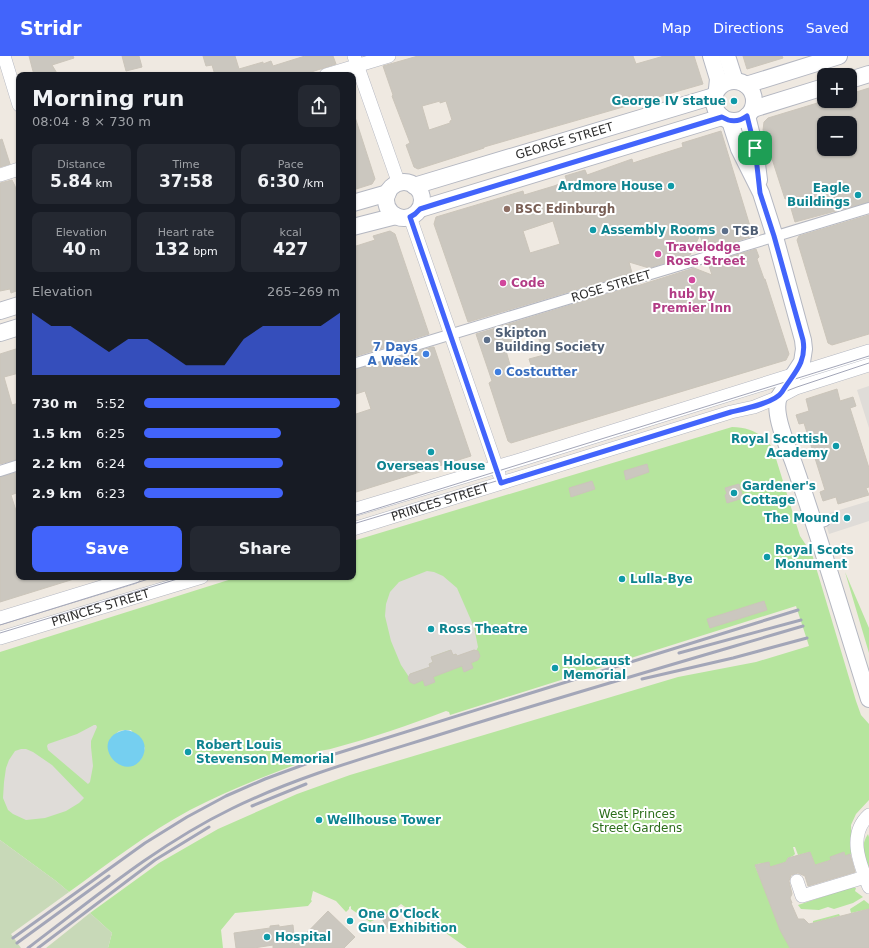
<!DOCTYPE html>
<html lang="en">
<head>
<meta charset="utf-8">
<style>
  :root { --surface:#171b24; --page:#242831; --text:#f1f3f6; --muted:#9ea1a6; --accent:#4264fb }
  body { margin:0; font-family:"DejaVu Sans",sans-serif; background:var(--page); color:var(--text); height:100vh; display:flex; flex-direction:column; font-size:15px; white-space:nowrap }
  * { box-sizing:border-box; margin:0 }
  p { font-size:13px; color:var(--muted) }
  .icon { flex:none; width:22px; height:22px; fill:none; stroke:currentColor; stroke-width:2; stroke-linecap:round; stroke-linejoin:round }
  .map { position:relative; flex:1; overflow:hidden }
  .drawer { position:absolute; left:16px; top:16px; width:340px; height:508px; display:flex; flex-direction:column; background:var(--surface); border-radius:8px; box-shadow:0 1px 3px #0004 }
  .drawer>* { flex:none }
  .fabs { position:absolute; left:817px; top:12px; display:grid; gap:8px }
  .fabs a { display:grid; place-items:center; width:40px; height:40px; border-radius:8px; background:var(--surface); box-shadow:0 1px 3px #0004; font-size:20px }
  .pin { position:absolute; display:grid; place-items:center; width:34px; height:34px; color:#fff; margin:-17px; border-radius:8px; box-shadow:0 2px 6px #0006 }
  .round { display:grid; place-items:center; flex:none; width:42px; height:42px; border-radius:8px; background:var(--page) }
  .summary { display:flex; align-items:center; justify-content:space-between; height:68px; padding:0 16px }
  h1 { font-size:22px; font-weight:800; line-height:30px }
  .stats { display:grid; grid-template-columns:repeat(3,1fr); gap:6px; height:68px; padding:4px 16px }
  .stats div { display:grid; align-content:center; border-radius:8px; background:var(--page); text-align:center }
  .stats b { font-size:17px; font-weight:800 }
  .stats small { font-size:11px; font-weight:400 }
  .stats p { font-size:11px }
  .chart { height:112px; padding:8px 16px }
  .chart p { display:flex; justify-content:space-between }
  .chart svg { width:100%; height:72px; margin-top:4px; fill:var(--accent); opacity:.7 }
  .action { display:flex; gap:8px; margin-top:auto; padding:8px 16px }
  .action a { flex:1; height:46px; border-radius:8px; background:var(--accent); color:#fff; font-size:16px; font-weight:800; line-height:46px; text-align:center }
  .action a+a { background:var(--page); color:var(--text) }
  ul { padding:0 16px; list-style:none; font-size:13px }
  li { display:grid; grid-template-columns:64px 48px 1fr; align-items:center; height:30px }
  li i { height:10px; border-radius:5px; background:var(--accent) }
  header { display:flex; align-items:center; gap:24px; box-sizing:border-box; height:56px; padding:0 20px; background:var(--accent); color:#fff }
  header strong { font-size:19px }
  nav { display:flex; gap:22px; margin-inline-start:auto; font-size:14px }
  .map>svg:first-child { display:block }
  .green { fill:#b6e59e; fill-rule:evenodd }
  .cemetery { fill:#c8d9b8 }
  .plaza { fill:#dfdcd8 }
  .water { fill:#75cff0 }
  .building { fill:#cbc7bf; stroke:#cbc5ba; fill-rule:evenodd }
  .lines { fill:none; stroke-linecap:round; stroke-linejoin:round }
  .pedestrian-casing { stroke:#b4b7c1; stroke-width:12 }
  .minor-casing { stroke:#b4b7c1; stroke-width:14 }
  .tertiary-casing { stroke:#b4b7c1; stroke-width:18 }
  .pedestrian { stroke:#fff; stroke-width:10 }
  .minor { stroke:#fff; stroke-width:13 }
  .tertiary { stroke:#fff; stroke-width:16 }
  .tram { stroke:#a3a6b8; stroke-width:1 }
  .rail { stroke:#a3a6b8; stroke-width:3 }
  .route-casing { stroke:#fff; stroke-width:8 }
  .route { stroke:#4264fb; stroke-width:5 }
  .culture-dot { fill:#0f9aa8; stroke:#fff; stroke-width:1.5 }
  .education-dot { fill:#8d6e63; stroke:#fff; stroke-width:1.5 }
  .service-dot { fill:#5c6f8a; stroke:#fff; stroke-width:1.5 }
  .hotel-dot { fill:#d1479c; stroke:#fff; stroke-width:1.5 }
  .shop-dot { fill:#3f7fe0; stroke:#fff; stroke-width:1.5 }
  .labels { text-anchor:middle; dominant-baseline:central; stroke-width:4; stroke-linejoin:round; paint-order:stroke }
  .culture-label { font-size:12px; font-weight:bold; fill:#0d838f; stroke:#fff; text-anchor:start }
  .street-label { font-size:12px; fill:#2e2e2e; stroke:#fff }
  .education-label { font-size:12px; font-weight:bold; fill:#785e54; stroke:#fff; text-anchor:start }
  .service-label { font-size:12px; font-weight:bold; fill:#4e5e75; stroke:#fff; text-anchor:start }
  .hotel-label { font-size:12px; font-weight:bold; fill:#b23c85; stroke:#fff; text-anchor:start }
  .shop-label { font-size:12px; font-weight:bold; fill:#366cbe; stroke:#fff; text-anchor:end }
  .park-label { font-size:12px; fill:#2c6e1b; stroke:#fff }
</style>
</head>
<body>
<header>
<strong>Stridr</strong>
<nav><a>Map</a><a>Directions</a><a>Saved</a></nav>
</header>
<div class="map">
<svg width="869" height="892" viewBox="0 0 869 892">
  <rect width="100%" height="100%" fill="#efe9e1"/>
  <path class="green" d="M732,371c17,0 32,7 41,22l27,87 12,18 44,147 5,14 8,9v76l-13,14 -5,11 1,29 -7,2 -1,-4 -13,5v3l-16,5 -5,-13 -12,3 -3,-8h-2l2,7 -2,2 -5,2 -2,4 -16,5 -1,-5 -1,1 -11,1 -2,2 35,82h-323l-24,-17 -4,1 -3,-22 -20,5 -15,-11 -10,8 -21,10 -19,-13v-3l-2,1v2l-3,3 -10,-11 -23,-10 -2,9 1,1 -4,5 -73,7 -14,17 2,18h-115l4,-15 -22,-20 69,-50 59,-34 79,-35 53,-19 328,-98 78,-15 53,-16 -13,-40 -346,109 -1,-3 -3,-1c-37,14 -74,27 -112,37 -6,2 -12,2 -18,4v5c-43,16 -86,32 -126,53 -43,23 -82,54 -121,82l-13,-11 -56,-41v-188l238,-75h115v-36zM125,674h6l14,18 -4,11 -5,4 -26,-24 9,-8z
    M845,516l24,56v25z
    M868,778l1,3v35c-4,-13 -10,-25 -1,-38z
    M852,831l4,1 -1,3 8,6 -10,6 -19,6 -6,-2 -9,3 -18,-1 -3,-4z
    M864,844l5,4v5l-18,4 -1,-4z
    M839,858l1,2 -27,7v-2z"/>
  <path class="cemetery" d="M0,784l56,41 13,11 -58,42 10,14h-21z
    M90,857l22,20 -4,15h-62z"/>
  <path class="plaza" d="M869,330v42l-12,-38z
    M869,445v20l-40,13 -6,-19z
    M427,515l7,1 9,4 14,12 17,39 4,20 -2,4 -2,-1 -17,7 -1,-3 -3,1 -3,-5 -19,7 2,5 -4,2 1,3 -20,7 -1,3 -8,-12 -10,-24 -6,-25 1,-12 4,-12 9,-10z
    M94,669h2l1,2 -6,14v6l2,19 -3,16 -2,2 -40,-34 -1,-4 1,-2 29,-10z
    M21,693h5l7,3 19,13 32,33 -5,5 -13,8 -21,7 -19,2 -13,-6 -5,-4 -5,-12 1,-16 2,-14 3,-8 6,-9z"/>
  <path class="water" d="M125,674c14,1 25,13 17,28 -18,28 -57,-19 -17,-28z"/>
  <path class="building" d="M29,0h44l1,2 -22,7 6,10h-24z
    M122,0h17l3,11 -16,4z
    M203,0h32l4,13 24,-7v2l8,-3 2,5 32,-10h28l3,8 -34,11h-87l-3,-10 -6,1z
    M418,0h215l3,8 28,-8h30l9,28 -219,63v1l-66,21 -4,-2 -8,-22 4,-2 -18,-47 1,-1 -10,-29zM440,45v2l6,-2 6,19 -2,1v2l-21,7 -7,-24z
    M743,0h39l1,2 -36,11z
    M869,32v114l-74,20 -7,-24 -3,1 -11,-34 -11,-35 1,-8 4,-4 56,-17h26v-7zM824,67h26v26h-26z
    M353,61h2l20,62 -3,5 -19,6z
    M721,75l32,105 -48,15 -5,-16 -10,20 -41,13 -20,-6 3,11 -164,49 -34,-98 2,-7 87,-26 1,4 30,-9 13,-5 -2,-5 20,-6 2,5 45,-16 1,4 9,-3 41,-13 -1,-4zM553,165l7,23 -30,9 -7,-22z
    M2,83l8,25 -10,3v-27z
    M12,124l3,6 4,18v86l-8,3 -1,-4 -10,2v-108z
    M869,159v119l-37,11 -4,-2 -31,-103 2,-4z
    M390,175l5,3 34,100 -76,23v-110l22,-7 -2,-4z
    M756,193l3,8 -2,2 7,20h1l24,75 -3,6 -275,83 -3,-2 -19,-58 3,-2 -16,-47 160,-49 1,1 57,-18 18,7 -4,-12zM537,277l7,22 -15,4 3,9 -19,7 -9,-31z
    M432,291h2l37,109 -118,37v-78l18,-6 -6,-18 -12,4v-25z
    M19,292v25l-15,4 8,28 7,-2v56l-19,5v-110z
    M837,333l3,12 13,-4 3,9 -6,2 19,60v19l-3,1 3,7 -31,9 -2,-7 -13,4 -3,-9 5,-2 -21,-67 -5,1 -3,-9 13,-4 -3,-12z
    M647,408l2,8 -23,8 -2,-9z
    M19,416v20l-8,3 8,25v57h55v2l-74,23v-125z
    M592,425l3,8 -24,8 -2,-9z
    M739,428l4,14 -16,5 -2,-8 2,-1 -2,-6z
    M764,545l3,9 -57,18 -3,-9z
    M451,594l2,5 3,-1 1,2 17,-6 4,1 2,5 -2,4 -7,3 2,5 -9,4 -2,-6 -29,11 2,5 -10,4 -2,-6 -9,4 -4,-2 -2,-4 2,-4 20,-7 -1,-3 4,-2 -2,-5z
    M810,796l5,13 16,-5 -1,-3 14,-5 1,4 5,-2 5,18 -47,14 -3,-10 -7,-3 -7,2 -2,6 3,13 -2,4 2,5h-1l7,16h6l5,5 60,-15v39h-79l-10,-18 -25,-65 14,-3 1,5 16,-5 2,-4z
    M328,855l27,26 -11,11h-71v-3l-19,3h-18l-2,-15 36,-5v-2l9,-1v2l14,-2 2,20z
    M391,856l10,17h-13l-7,-12z"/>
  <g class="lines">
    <defs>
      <path id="pedestrian" d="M353,308l516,-156
        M0,415l19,-6
        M815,468l10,-3"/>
      <g id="minor">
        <path d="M4,0l15,49"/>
        <path d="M354,0l45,128"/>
        <path d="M326,19l63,-19"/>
        <path d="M0,119l19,-6"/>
        <path d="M410,161l89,257"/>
        <path d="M353,454l170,-51 346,-108"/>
        <path id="s1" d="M353,473l378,-117 23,-5 25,-10 17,-9 73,-23"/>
        <path d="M0,562l134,-41"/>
        <path id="s2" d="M0,582l202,-61"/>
        <path d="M869,759c-22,20 -9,49 0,72"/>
        <path d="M797,825l5,15 63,-19"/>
      </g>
      <g id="tertiary">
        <path d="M711,0l7,23 -1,10"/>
        <path d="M727,0l8,25"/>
        <path d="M850,24l19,-6"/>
        <circle cx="734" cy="45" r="20"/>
        <path d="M746,29l93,-29"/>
        <path d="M753,53l71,-22"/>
        <path d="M747,60l8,32 4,32"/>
        <path d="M730,65l9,28 22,44 14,44 28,103 1,9 -2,13 -23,35c-7,16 9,50 15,67 27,77 50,156 75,235"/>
        <circle cx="404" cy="144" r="18"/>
        <path id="s3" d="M414,130l300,-90"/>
        <path d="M353,147l35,-10"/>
        <path d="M420,153l302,-92"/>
        <path d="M353,171l43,-11"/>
        <path d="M0,255l19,-6"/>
        <path d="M0,277l19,-6"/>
      </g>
    </defs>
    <use href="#pedestrian" class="pedestrian-casing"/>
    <use href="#minor" class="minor-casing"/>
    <use href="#tertiary" class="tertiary-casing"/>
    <use href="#pedestrian" class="pedestrian"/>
    <use href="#minor" class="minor"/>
    <use href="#tertiary" class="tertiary"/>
    <path class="tram" d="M353,460l516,-160
      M353,468l400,-120 44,-17 72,-24
      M0,569l155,-48
      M0,577l184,-56"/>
    <path class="rail" d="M679,597l122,-33
      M642,623l91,-21 74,-20
      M252,750l54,-22
      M13,882l132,-95 42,-26 39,-21 39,-17 57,-21 476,-148
      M17,887l92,-67
      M28,892c65,-49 129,-103 203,-139 69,-34 144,-54 217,-77 118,-37 236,-71 355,-106
      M38,892l117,-88 54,-33"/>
  </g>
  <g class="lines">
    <defs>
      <path id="route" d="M747,60l8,32 5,45 14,43 29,104c4,23 -10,34 -21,52 -7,11 -38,17 -51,20l-230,71 -91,-266 5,-3 5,-5 19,-6 283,-86c8,5 17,5 25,-1z"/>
    </defs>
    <use href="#route" class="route-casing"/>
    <use href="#route" class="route"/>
  </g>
  <g class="culture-dot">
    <circle cx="734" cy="45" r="4"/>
    <circle cx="671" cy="130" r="4"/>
    <circle cx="858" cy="139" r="4"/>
    <circle cx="593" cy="174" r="4"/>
    <circle cx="836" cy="390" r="4"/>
    <circle cx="431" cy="396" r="4"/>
    <circle cx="734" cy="437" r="4"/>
    <circle cx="847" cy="462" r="4"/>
    <circle cx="767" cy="501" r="4"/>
    <circle cx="622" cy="523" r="4"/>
    <circle cx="431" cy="573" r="4"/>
    <circle cx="555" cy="612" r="4"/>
    <circle cx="188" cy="696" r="4"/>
    <circle cx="319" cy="764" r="4"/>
    <circle cx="350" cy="865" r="4"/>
    <circle cx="267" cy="881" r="4"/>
  </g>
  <circle class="education-dot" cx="507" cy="153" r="4"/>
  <g class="service-dot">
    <circle cx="725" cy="175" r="4"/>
    <circle cx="487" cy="284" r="4"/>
  </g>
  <g class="hotel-dot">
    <circle cx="658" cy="198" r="4"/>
    <circle cx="692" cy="224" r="4"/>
    <circle cx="503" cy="227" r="4"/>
  </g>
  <g class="shop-dot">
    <circle cx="426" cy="298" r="4"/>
    <circle cx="498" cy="316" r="4"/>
  </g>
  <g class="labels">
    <g class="culture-label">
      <text x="726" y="45" text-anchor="end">George IV statue</text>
      <text x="663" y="130" text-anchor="end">Ardmore House</text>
      <text x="850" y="132" text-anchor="end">Eagle<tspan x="850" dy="14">Buildings</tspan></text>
      <text x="601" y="174">Assembly Rooms</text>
      <text x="828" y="383" text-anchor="end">Royal Scottish<tspan x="828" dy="14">Academy</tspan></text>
      <text x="431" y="410" text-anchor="middle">Overseas House</text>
      <text x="742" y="430">Gardener's<tspan x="742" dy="14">Cottage</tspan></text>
      <text x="839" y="462" text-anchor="end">The Mound</text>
      <text x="775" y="494">Royal Scots<tspan x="775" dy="14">Monument</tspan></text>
      <text x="630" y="523">Lulla-Bye</text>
      <text x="439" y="573">Ross Theatre</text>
      <text x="563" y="605">Holocaust<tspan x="563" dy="14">Memorial</tspan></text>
      <text x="196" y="689">Robert Louis<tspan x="196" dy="14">Stevenson Memorial</tspan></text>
      <text x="327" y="764">Wellhouse Tower</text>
      <text x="358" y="858">One O'Clock<tspan x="358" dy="14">Gun Exhibition</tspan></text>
      <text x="275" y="881">Hospital</text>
    </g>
    <g class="street-label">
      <text stroke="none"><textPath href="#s3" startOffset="157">GEORGE STREET</textPath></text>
      <text transform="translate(611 230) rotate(-17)">ROSE STREET</text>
      <text stroke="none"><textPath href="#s1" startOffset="91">PRINCES STREET</textPath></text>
      <text stroke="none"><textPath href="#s2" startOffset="105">PRINCES STREET</textPath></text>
    </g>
    <g class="education-label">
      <text x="515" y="153">BSC Edinburgh</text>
    </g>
    <g class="service-label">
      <text x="733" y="175">TSB</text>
      <text x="495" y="277">Skipton<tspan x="495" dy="14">Building Society</tspan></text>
    </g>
    <g class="hotel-label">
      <text x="666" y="191">Travelodge<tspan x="666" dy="14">Rose Street</tspan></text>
      <text x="511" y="227">Code</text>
      <text x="692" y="238" text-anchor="middle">hub by<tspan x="692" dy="14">Premier Inn</tspan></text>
    </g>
    <g class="shop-label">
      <text x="418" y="291">7 Days<tspan x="418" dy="14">A Week</tspan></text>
      <text x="506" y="316" text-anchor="start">Costcutter</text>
    </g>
    <g class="park-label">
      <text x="637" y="758">West Princes<tspan x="637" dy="14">Street Gardens</tspan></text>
    </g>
  </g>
</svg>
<div class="fabs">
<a>+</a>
<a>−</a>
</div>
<div class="pin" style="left:755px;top:92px;background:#1e9e55"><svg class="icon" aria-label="arrive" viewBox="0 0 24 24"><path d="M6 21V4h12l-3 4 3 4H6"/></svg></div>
<section class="drawer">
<div class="summary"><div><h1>Morning run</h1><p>08:04 · 8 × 730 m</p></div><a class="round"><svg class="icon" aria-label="share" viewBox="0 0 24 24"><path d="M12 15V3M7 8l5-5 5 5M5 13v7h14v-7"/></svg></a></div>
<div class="stats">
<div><p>Distance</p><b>5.84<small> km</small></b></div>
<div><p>Time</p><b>37:58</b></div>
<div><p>Pace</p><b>6:30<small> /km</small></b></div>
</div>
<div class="stats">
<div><p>Elevation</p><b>40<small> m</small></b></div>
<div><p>Heart rate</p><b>132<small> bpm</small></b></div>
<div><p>kcal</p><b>427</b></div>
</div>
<div class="chart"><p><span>Elevation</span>265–269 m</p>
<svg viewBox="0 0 160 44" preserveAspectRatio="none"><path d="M0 44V6L10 14L20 14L30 22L40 30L50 22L60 22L70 30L80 38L90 38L100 38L110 22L120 14L130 14L140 14L150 14L160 6V44z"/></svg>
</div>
<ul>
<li><b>730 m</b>5:52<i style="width:100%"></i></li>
<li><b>1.5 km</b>6:25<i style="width:70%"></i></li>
<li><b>2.2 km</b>6:24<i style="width:71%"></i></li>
<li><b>2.9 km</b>6:23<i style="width:71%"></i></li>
</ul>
<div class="action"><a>Save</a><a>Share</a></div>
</section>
</div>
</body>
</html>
